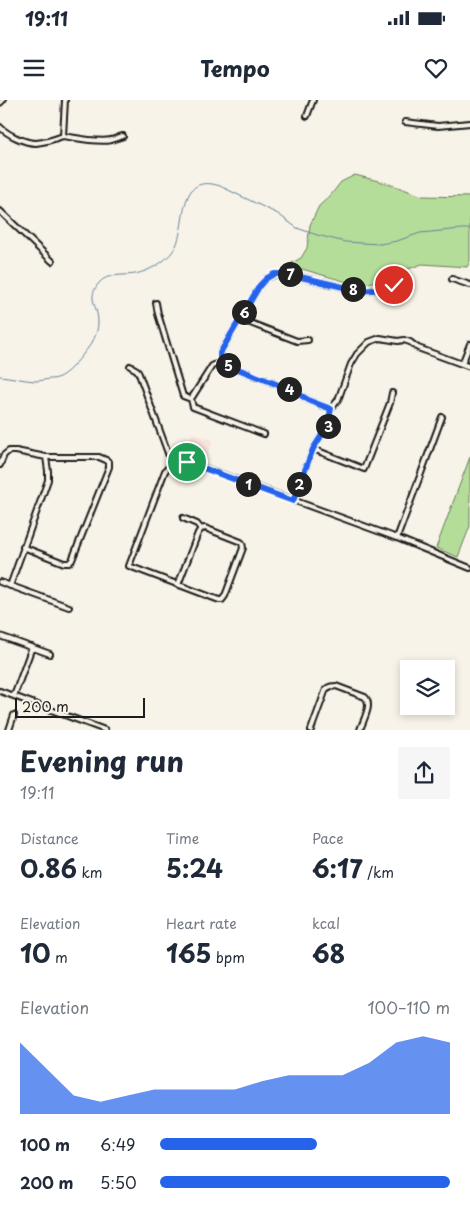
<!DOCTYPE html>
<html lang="en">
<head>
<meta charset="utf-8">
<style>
  :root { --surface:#fff; --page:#f6f6f7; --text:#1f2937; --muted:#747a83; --accent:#2563eb }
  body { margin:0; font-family:"Playpen Sans",sans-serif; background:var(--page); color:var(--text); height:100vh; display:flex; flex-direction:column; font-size:19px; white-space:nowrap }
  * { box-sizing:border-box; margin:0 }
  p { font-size:16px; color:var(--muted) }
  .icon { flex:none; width:28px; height:28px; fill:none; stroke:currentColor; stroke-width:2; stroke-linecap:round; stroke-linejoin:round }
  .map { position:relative; height:630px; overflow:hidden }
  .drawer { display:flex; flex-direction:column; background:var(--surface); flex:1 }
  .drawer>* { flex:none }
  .tools { position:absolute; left:400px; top:560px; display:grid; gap:10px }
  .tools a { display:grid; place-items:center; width:55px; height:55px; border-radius:0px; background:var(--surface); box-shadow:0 2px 8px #0003; font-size:25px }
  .scale { position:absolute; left:15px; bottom:12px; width:130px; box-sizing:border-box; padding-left:5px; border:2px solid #1c1c1c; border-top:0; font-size:14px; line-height:18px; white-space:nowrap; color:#1c1c1c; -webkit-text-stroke:4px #f7f3e8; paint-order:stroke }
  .pin { position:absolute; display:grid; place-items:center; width:42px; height:42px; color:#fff; margin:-21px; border:2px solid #fff; border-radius:50%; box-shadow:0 1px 5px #0007 }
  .km { position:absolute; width:25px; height:25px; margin:-12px; border-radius:50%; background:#222; color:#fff; font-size:14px; line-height:25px; text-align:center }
  .round { display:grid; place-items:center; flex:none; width:52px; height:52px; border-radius:0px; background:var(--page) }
  .headline { display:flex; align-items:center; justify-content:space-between; height:85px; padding:0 20px }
  h1 { font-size:28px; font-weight:700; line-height:38px }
  .stats { display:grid; grid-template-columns:repeat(3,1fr); gap:8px; height:85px; padding:5px 20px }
  .stats div { display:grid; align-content:center }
  .stats b { font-size:25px; font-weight:700 }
  .stats small { font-size:14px; font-weight:400 }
  .stats p { font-size:14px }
  .chart { height:140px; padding:10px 20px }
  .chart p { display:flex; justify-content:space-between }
  .chart svg { width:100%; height:90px; margin-top:5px; fill:var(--accent); opacity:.7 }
  ul { padding:0 20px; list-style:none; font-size:16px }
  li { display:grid; grid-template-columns:80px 60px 1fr; align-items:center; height:38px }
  li i { height:12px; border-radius:6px; background:var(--accent) }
  .status { display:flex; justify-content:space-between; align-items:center; height:35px; padding:0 25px; background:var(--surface); direction:ltr }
  .status svg { height:14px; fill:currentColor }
  header { display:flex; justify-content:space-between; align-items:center; height:65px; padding:0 20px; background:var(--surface); font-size:22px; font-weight:700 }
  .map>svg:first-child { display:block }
  .built { fill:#f8e3db }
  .green { fill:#b5dd9a; stroke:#687c5b }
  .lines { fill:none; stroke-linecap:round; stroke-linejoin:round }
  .stream { stroke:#62819a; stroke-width:1 }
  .street-casing { stroke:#1c1c1c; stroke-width:8 }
  .street { stroke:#f7f3e8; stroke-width:4 }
  .route-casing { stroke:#fff; stroke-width:10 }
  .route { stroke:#2563eb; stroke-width:6 }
</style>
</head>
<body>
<div class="status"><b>19:11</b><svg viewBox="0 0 49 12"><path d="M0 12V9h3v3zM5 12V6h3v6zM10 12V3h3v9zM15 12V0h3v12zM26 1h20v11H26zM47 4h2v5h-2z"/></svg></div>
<header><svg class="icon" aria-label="menu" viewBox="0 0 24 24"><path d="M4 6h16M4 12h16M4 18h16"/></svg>Tempo<svg class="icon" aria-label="heart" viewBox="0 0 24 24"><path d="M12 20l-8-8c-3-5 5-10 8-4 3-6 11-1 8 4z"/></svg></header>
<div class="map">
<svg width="470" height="630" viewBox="0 0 470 630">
  <rect width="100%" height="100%" fill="#f7f3e8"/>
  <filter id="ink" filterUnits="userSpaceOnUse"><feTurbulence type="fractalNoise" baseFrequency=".02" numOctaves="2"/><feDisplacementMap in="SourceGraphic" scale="10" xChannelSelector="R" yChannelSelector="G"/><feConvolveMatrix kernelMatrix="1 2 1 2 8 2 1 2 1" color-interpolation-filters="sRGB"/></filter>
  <g filter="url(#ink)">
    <path class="built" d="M192,333l21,7 -7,19 -21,-7z"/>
    <path class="green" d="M355,75l35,9 32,12 48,1v64l-3,6 -45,-3 -61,22 -73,-21 13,-7 6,-10 3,-23 9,-19 11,-10 11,-14z
      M470,357v69l-12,31 -22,-9z"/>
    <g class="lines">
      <path class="stream" d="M0,276c11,1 23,4 34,5 5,0 10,-1 15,-2 3,0 5,0 8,-1 10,-4 21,-17 27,-25 8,-10 14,-18 14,-31 0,-17 -12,-23 1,-39 8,-10 24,-7 36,-9 14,-3 29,-11 38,-23 16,-22 1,-80 47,-65l58,28 19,14 20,7 28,7 35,2 17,-3 23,-8 42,-4h8"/>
      <defs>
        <path id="street" d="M0,3l3,-3
          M307,16l6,-16
          M405,22l33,4 32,-3
          M0,27c8,8 25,16 36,16 10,-1 19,-4 27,-7l2,-36
          M63,36c13,2 36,7 48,4 4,-1 8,-3 12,-4
          M0,111l52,50
          M452,179l18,6
          M156,203l2,11 25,82 8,3
          M240,219l57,22 11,-1
          M220,262l74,29 16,10 21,8
          M462,264l8,-20
          M130,266l7,4 2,4 33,90
          M191,299l21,-33 8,-4v-9l40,-68 7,-7 7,-3 14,-1 72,17 24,-2 10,-4
          M191,299l2,8 71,27
          M313,349l51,20 26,-66 2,-10
          M0,365l4,-10 5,-4h7l30,6h53l7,3 3,2v5l-37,93 -3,3h-5l-41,-16
          M293,401l20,-52 17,-27v-8l1,-5 7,-9 13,-36 6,-10 12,-12 11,-4 18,3 6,-1 6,2 8,6 52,19
          M183,418l14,6 4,5
          M397,438l45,-121
          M0,482l69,25
          M178,485l20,-52 3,-4 4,-1 36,14 1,1 1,5 -18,48 -3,4h-3l-90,-34 36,-95c8,-10 17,-11 29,-7l203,74 73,30
          M10,486l38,-106v-9l-2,-14
          M0,536l50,18
          M0,591l105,39
          M14,596l18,-49
          M9,630l5,-15
          M311,630l15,-41c4,-3 6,-3 10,-3l29,11c8,8 -2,23 -5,33"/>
      </defs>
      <use href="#street" class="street-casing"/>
      <use href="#street" class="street"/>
    </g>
  </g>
  <g class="lines" filter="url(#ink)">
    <defs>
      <path id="route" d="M187,362l106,39 20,-52 17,-27v-8l1,-5 -21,-8 -16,-10 -74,-29v-9l40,-68 7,-7 7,-4h14l72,17 24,-2 10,-4"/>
    </defs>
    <use href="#route" class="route-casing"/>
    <use href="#route" class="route"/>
  </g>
</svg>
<div class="tools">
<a><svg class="icon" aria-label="layers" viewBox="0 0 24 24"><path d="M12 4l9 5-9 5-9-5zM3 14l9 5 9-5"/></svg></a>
</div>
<div class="scale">200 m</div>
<div class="pin" style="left:187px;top:362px;background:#1e9e55"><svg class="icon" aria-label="arrive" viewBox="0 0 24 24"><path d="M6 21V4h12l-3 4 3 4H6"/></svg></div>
<div class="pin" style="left:394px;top:185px;background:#d93025"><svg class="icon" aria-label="check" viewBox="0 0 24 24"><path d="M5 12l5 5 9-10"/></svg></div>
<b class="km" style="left:248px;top:384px">1</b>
<b class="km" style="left:299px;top:384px">2</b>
<b class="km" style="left:328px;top:326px">3</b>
<b class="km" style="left:289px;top:289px">4</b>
<b class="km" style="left:228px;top:265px">5</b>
<b class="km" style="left:244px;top:212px">6</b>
<b class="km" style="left:290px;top:174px">7</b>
<b class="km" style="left:353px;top:189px">8</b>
</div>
<section class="drawer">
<div class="headline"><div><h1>Evening run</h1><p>19:11</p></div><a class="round"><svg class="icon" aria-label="share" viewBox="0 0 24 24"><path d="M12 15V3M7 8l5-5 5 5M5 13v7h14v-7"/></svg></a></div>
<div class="stats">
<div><p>Distance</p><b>0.86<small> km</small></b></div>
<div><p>Time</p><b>5:24</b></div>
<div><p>Pace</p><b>6:17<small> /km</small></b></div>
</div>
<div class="stats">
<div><p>Elevation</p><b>10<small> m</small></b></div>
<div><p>Heart rate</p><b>165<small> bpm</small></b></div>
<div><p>kcal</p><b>68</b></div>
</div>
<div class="chart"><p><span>Elevation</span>100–110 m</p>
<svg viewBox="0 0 160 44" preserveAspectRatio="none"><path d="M0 44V9L10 22L20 35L30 38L40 35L50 32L60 32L70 32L80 32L90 28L100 25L110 25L120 25L130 19L140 9L150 6L160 9V44z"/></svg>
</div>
<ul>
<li><b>100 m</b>6:49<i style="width:54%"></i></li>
<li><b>200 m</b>5:50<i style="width:100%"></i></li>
</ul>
</section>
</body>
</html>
